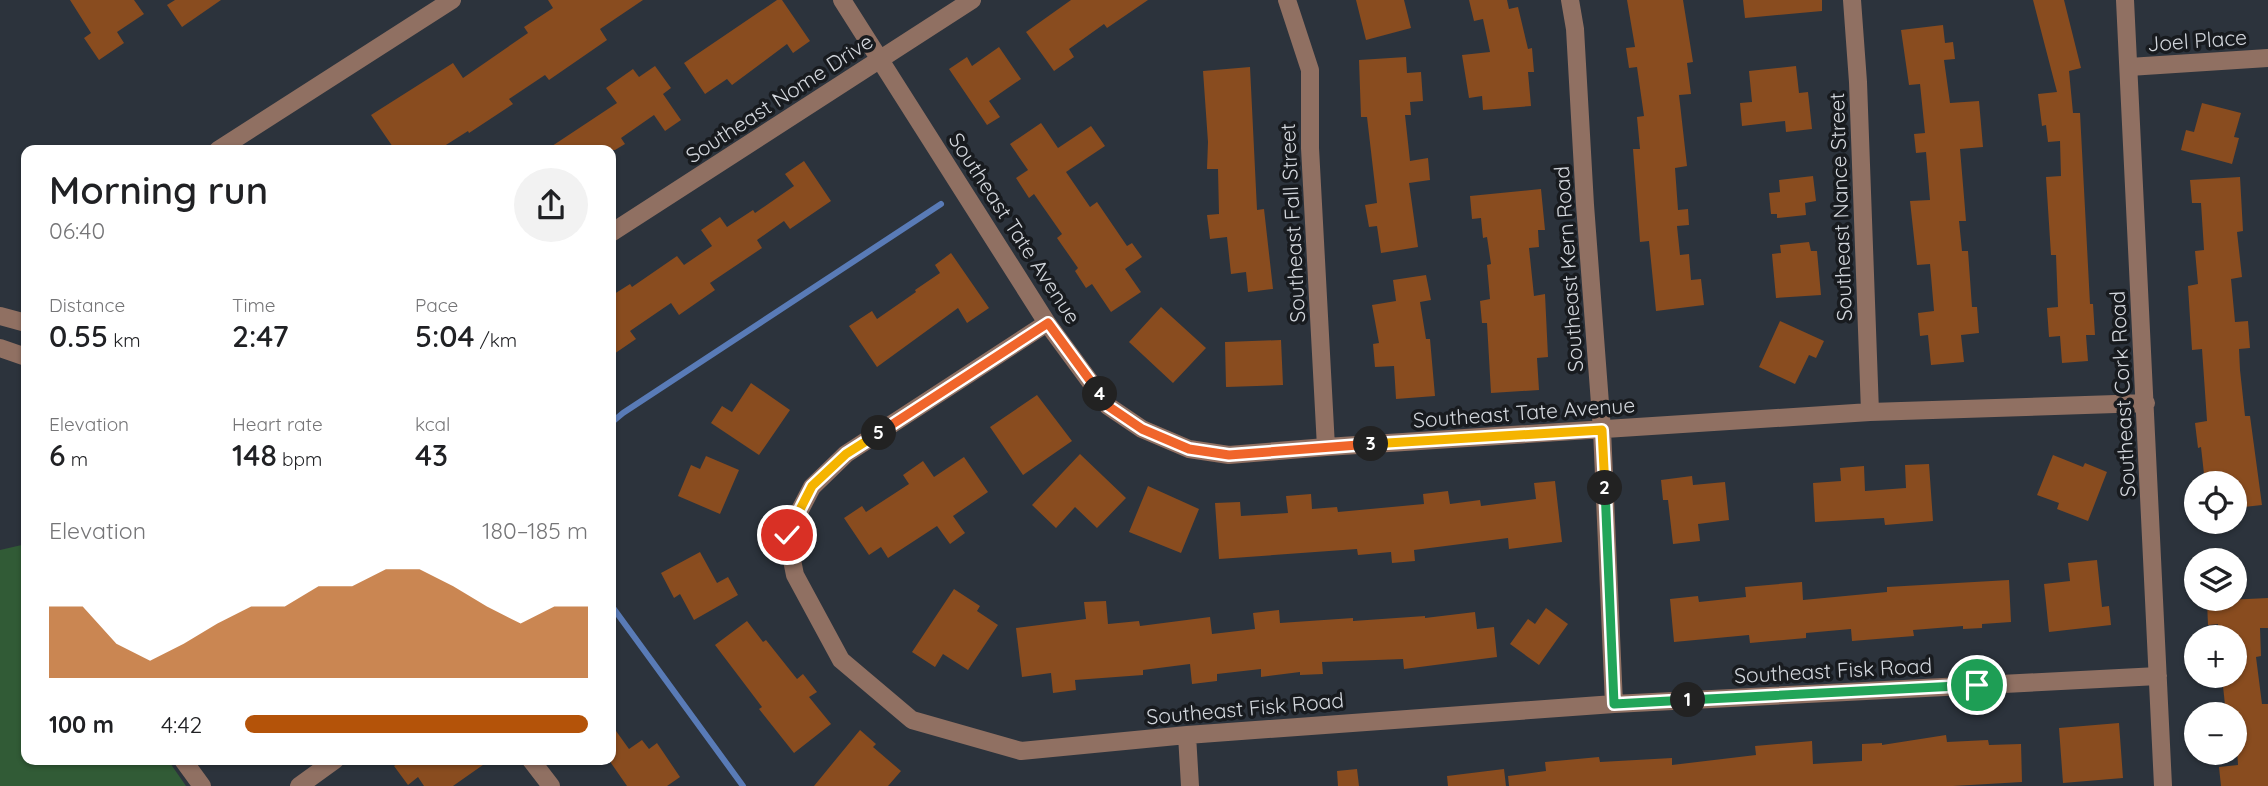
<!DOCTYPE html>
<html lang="en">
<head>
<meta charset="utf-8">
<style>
  :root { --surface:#fff; --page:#f2f2f2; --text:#202124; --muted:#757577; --accent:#b45309 }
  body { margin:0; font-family:Quicksand,sans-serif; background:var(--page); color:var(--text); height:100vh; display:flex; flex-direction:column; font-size:26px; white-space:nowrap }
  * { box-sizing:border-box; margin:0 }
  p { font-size:23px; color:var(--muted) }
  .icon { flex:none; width:38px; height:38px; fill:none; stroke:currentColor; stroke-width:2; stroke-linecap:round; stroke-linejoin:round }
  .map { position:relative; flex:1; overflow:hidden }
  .drawer { position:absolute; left:21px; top:145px; width:595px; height:620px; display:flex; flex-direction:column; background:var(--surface); border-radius:14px; box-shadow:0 2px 5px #0004 }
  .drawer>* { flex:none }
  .tools { position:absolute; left:2184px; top:471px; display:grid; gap:14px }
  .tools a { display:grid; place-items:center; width:63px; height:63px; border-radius:50%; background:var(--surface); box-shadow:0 2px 5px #0004; font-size:35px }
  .pin { position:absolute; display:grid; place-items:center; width:60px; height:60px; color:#fff; margin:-30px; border:4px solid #fff; border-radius:50%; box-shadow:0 2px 7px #0007 }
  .km { position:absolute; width:35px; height:35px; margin:-18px; border-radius:50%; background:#222; color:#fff; font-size:19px; line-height:35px; text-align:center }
  .round { display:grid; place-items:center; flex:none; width:74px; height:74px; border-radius:37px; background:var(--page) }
  .overview { display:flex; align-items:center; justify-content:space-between; height:119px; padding:0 28px }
  h1 { font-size:38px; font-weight:600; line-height:52px }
  .figures { display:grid; grid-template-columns:repeat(3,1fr); gap:10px; height:119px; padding:7px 28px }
  .figures div { display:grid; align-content:center }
  .figures b { font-size:30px; font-weight:600 }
  .figures small { font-size:19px; font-weight:400 }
  .figures p { font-size:19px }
  .chart { height:196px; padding:14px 28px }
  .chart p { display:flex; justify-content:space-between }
  .chart svg { width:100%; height:126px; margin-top:7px; fill:var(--accent); opacity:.7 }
  ul { padding:0 28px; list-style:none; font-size:23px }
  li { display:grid; grid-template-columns:112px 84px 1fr; align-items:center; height:52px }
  li i { height:18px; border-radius:9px; background:var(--accent) }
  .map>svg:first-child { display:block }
  .green { fill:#315b36 }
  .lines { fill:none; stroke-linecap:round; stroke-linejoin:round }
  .stream { stroke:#597bb7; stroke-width:6 }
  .building { fill:#894c1f }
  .minor { stroke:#907062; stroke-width:18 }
  .split-1-casing { stroke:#fff; stroke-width:14 }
  .split-2-casing { stroke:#fff; stroke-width:14 }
  .split-3-casing { stroke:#fff; stroke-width:14 }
  .split-4-casing { stroke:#fff; stroke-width:14 }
  .split-5-casing { stroke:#fff; stroke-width:14 }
  .split-6-casing { stroke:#fff; stroke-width:14 }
  .split-1 { stroke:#22a559; stroke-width:9 }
  .split-2 { stroke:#22a559; stroke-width:9 }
  .split-3 { stroke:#f5b400; stroke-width:9 }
  .split-4 { stroke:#f0652b; stroke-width:9 }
  .split-5 { stroke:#f0652b; stroke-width:9 }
  .split-6 { stroke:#f5b400; stroke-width:9 }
  .labels { text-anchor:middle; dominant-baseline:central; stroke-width:7; stroke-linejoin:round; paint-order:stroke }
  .street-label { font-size:21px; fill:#d3d7dd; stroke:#181b1f }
</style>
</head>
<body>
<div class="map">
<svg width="2268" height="786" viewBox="0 0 2268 786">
  <rect width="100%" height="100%" fill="#2c333c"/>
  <path class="green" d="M26,544v216h142l18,26h-186v-236z"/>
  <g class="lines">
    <path class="stream" d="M611,423l12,-10 318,-209
      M611,605l132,181"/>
  </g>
  <path class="building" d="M70,0h64l10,14 -27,18 7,11 -25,17 -15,-22 7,-5z
    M175,0h46l-39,27 -15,-22z
    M548,0h95l-43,29 7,11 -58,40 -4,-5 -36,24 4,5 -44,29 -1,-2 -30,19h-43l-24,-35 82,-52 10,15 65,-45 -4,-6 29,-19z
    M777,0h5l28,41 -17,12 -6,-9 -55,41 -5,-6 -22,15 -21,-31z
    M1071,0h77l-41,28 -3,-4 -35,25 5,8 -20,14 -28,-39z
    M1356,0h48l7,28 -45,12z
    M1469,0h38l2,9 9,-2 10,42 4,-1 2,24h-6l3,34 -48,4 -1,-14 -13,2 -7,-43 28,-3 -7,-33 -9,2z
    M1627,0h56l10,62 -6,1 4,31 -12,1 8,71 -12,2 3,42 10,-1 1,16 -12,1 3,29 9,-1 2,26 10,-1 3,26 -48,6 -7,-70 -9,1 -7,-93h7l-3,-32 7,-1 -7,-49 -8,1 -3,-20 9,-1z
    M1743,0h79v11l-77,7z
    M2033,0h31l17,68 -12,3 4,42h7l10,191h3l2,31h-9l2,26 -26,2 -2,-27 -11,1 -2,-29 11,-1 -2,-52h-5l-5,-78 15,-1 -1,-35 -12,1 -2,-17 -4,1 -4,-32 19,-2z
    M1943,25l2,18 8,-1 2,17 -11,1 6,43 29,-2 4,46 -23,2 6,72h-7l3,30h6l4,56h5l2,26 -18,2 3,27 -33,3 -3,-30 -8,1 -2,-23 16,-2 -4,-47 -13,1 -7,-64 20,-1 -4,-48 -10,1 -2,-19 11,-1 -5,-49 -11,1 -8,-55z
    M999,47l22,32 -32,22 11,16 -13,8 -38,-56 18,-12 5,9z
    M1406,57l1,16 14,-1 2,29 -13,1 1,13h-6l5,46 18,-3 2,22 -21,3 9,64 -37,6 -4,-27 -8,1 -4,-22 12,-2 -10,-86h-6l-2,-57z
    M655,66l16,22 -8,6 18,26 -16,11 -11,-16 -33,23 4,6 -10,6h-69l71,-47 -11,-15 27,-19 6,8z
    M1796,66l3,27 9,-1 4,37 -26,3 -1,-11 -43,5 -2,-23 12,-1 -3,-31z
    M1250,67l7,143 7,-1 9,80 -25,3 -2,-20 -15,2 -4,-37 -17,2 -3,-24 12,-1 -1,-45h-11l1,-27 -5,-71z
    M2202,103l39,10 -7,24 5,1 -7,26 -51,-14 5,-20 8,2z
    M1041,123l17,25 33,-22 14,20 -39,26 24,35 7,-5 30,44 5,-3 10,14 -17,12 16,23 -30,20 -19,-28 -6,4 -11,-17 3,-3 -21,-30 5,-4 -28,-40 -5,4 -13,-20 12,-8 -18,-26z
    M804,161l27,40 -41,28 -6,-8 -27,19 5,8 -52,35 5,7 -36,25 -8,-12 -41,28 6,8 -25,17v-60l19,-12 2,3 45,-31 7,9 28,-19 -11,-16 19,-13 7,10 26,-17 2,3 39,-27 -9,-12z
    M1813,176l3,25 -11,2 1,12 -29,3v-4h-6l-2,-21 11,-1 -1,-12z
    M2240,177l3,54 -6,1 5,45 -11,2 4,43 13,-1 2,27 -11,1 1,21 5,46h5l12,89 -27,3v-25h-30l-4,-36 -3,1 -3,-25 12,-2 -5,-72 -10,1 -4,-64 10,-2 -3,-33 9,-1 -3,-47h-9l-2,-23z
    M1541,189l4,41h-7l1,17 -10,1 5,48 11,-2 3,63 -11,1 2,32 -48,3 -4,-70h-5l-2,-22 10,-2 -3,-34 4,-1 -4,-27 -4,1 -2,-20 -9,1 -2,-23z
    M1809,242l2,9h6l4,44 -45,3 -4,-44 9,-1 -1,-8z
    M951,253l38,55 -22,15 -9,-15 -81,59 -28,-41 23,-15 5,8 39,-27 -1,-2 25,-17 -5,-8z
    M1426,275l5,25 -11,2 6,37h4l5,57 -39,3 -2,-33 -19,1 -2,-23 6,-1 -7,-38 24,-4 -3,-21z
    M1161,307l45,41 -33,35 -44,-41z
    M1780,321l44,20 -8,17 -7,-3 -14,29 -36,-17z
    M1281,340l2,45 -57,2 -1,-45z
    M751,383l39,27 -31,45 -48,-32 11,-17 10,6z
    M1037,395l35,46 -49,34 -33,-48z
    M1080,454l46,44 -29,30 -22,-21 -19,21 -24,-23z
    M2053,455l30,12 2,-4 22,9 -19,49 -31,-12 2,-6 -22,-8z
    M706,456l33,14 -19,44 -42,-18 13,-31 9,4z
    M964,457l24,35 -35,24 12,17 -15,11 -13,-18 -49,32 -7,-11 -12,8 -25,-37 18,-12 4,6 43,-28 -6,-9 20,-14 11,16z
    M1929,464l4,57 -48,4 -1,-7 -69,4 -2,-39 28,-2 -1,-13 24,-2 1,25 41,-3 -1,-23z
    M1692,476l1,9 32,-3 4,38 -31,4 2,17 -27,3 -5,-44h-5l-2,-20z
    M1555,481l7,61 -53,7 -1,-11 -94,12 1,11 -23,2 -1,-11 -33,3 -1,-6 -138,10 -4,-56 25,-1 1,14 47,-3 -2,-17 25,-2 1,15 25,-2 1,5 86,-8 -1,-10 25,-3 2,13 30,-4 1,6 55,-7 -2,-16z
    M1148,486l51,23 -18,44 -52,-21z
    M700,552l17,31 11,-6 10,18 -44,25 -14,-26 -6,4 -13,-25z
    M2097,560l5,47 7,-1 2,19 -62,7 -5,-48 26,-3 -2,-18z
    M2009,580l2,42 -29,2v4l-19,1v-3l-50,4 1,6 -62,5 -1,-12 -45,4v5l-56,5 -1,-8 -75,7 -4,-43 28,-3 1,6 47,-5 -1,-10 57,-5 1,18 84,-8v-5z
    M954,589l26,17 -3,5 21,14 -30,45 -25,-16 -8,13 -23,-15z
    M2268,598v30h-8l1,28 -5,1 6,47h6v82h-47l-2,-19 19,-2 -3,-51h-9l-4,-37 13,-1v-39h-16l-1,-13 -10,1 -1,-24z
    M1106,601l2,23 31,-3 1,5 70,-9 2,17 43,-5 -2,-16 26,-3 1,13 73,-5v3l72,-5v2l50,-6 2,17 17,-2 3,30 -93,12 -1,-10 -81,3 1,12 -23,1v-3l-39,5v-8l-44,5v7l-25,3 -2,-20 -47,6v5l-68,5 1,10 -23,3 -2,-20 -29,4 -6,-49 70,-9 -2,-17z
    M1546,608l22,16 -29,41 -29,-21 18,-25 7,5z
    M747,621l16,21 3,-2 31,39 6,-5 14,18 -8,5 22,27 -37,29 -35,-44 3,-2 -47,-62z
    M2119,723l4,55 -60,5 -4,-55z
    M611,724l18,25 13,-9 7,9 8,-6 23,34 -13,9h-40l-16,-23z
    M860,730l16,14 -3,3 28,24 -13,15h-74z
    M1946,735l1,7 41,-2 1,5 32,-1 1,38 -69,4h-444l-1,-10 38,-5 -1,-9 54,-5 1,5 72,-4v7l84,-10 -1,-9 57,-5 1,23 49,-3v-17l20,-1v2z
    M403,760h87l-37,26h-29l-6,-9 -10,8 -14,-19z
    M1357,769l2,17h-21l-1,-15z
    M1504,769l2,17h-58l-1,-10z"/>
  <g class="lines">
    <path class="minor" d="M842,0l205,323 61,83 34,23 47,20 40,6 97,-8 544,-35 276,-9
      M1287,0l23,70v78l16,299
      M1570,0l5,29 10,176 17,225 12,274
      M1852,0l6,82 12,330
      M2125,0l38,786
      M2129,67l139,-9
      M218,150l234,-150
      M611,233l361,-233
      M0,316l26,7
      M1047,323l-201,131 -34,33 -25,48 8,40 46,85 71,60 109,31 166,-16 427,-31 544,-28
      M0,348l26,9
      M1187,735l3,51
      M183,760l19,26
      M531,760l20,26
      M299,786l36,-26"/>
  </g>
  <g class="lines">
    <defs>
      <path id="split-1" d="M1688,700l289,-15"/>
      <path id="split-2" d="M1605,488l9,216 74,-4"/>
      <path id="split-3" d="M1371,444l231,-14 3,58"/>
      <path id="split-4" d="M1100,394l8,12 34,23 47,20 40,6 142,-11"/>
      <path id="split-5" d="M879,433l169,-110 52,71"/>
      <path id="split-6" d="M787,535l25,-49 34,-32 33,-21"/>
    </defs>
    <use href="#split-1" class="split-1-casing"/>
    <use href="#split-2" class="split-2-casing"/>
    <use href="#split-3" class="split-3-casing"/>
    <use href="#split-4" class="split-4-casing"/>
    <use href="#split-5" class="split-5-casing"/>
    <use href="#split-6" class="split-6-casing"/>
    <use href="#split-1" class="split-1"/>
    <use href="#split-2" class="split-2"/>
    <use href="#split-3" class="split-3"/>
    <use href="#split-4" class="split-4"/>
    <use href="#split-5" class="split-5"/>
    <use href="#split-6" class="split-6"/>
  </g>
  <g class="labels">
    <g class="street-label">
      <text transform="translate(2197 40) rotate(-4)">Joel Place</text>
      <text transform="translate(779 98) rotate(-33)">Southeast Nome Drive</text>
      <text transform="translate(1840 207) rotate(-92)">Southeast Nance Street</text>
      <text transform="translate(1292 223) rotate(-93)">Southeast Fall Street</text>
      <text transform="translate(1015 228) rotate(57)">Southeast Tate Avenue</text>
      <text transform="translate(1568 269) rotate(-94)">Southeast Kern Road</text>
      <text transform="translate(2122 394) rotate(-93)">Southeast Cork Road</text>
      <text transform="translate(1524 412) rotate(-4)">Southeast Tate Avenue</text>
      <text transform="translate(1833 670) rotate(-3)">Southeast Fisk Road</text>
      <text transform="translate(1245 708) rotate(-5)">Southeast Fisk Road</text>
    </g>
  </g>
</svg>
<div class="tools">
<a><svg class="icon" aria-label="locate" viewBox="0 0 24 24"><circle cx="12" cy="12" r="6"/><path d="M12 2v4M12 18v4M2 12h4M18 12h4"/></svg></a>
<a><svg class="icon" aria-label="layers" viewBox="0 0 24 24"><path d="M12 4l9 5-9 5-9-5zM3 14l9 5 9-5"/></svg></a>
<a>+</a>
<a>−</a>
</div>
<div class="pin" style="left:1977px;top:685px;background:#1e9e55"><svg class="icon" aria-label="arrive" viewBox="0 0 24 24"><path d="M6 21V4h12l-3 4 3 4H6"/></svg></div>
<div class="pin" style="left:787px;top:535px;background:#d93025"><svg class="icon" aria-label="check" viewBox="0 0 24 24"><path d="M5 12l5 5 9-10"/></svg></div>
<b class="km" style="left:1688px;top:700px">1</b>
<b class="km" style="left:1605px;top:488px">2</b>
<b class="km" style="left:1371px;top:444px">3</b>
<b class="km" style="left:1100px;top:394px">4</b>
<b class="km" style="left:879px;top:433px">5</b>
<section class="drawer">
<div class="overview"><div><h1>Morning run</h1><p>06:40</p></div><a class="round"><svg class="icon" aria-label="share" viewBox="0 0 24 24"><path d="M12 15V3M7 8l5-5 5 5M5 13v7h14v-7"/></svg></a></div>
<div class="figures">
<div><p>Distance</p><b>0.55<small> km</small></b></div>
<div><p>Time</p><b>2:47</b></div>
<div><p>Pace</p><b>5:04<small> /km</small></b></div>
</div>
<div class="figures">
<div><p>Elevation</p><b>6<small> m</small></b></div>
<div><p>Heart rate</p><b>148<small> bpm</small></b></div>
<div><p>kcal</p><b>43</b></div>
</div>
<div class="chart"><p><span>Elevation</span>180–185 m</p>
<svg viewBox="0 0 160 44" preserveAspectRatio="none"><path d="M0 44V19L10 19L20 32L30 38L40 32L50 25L60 19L70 19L80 12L90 12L100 6L110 6L120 12L130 19L140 25L150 19L160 19V44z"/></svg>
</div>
<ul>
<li><b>100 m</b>4:42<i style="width:100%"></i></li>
</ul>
</section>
</div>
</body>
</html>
